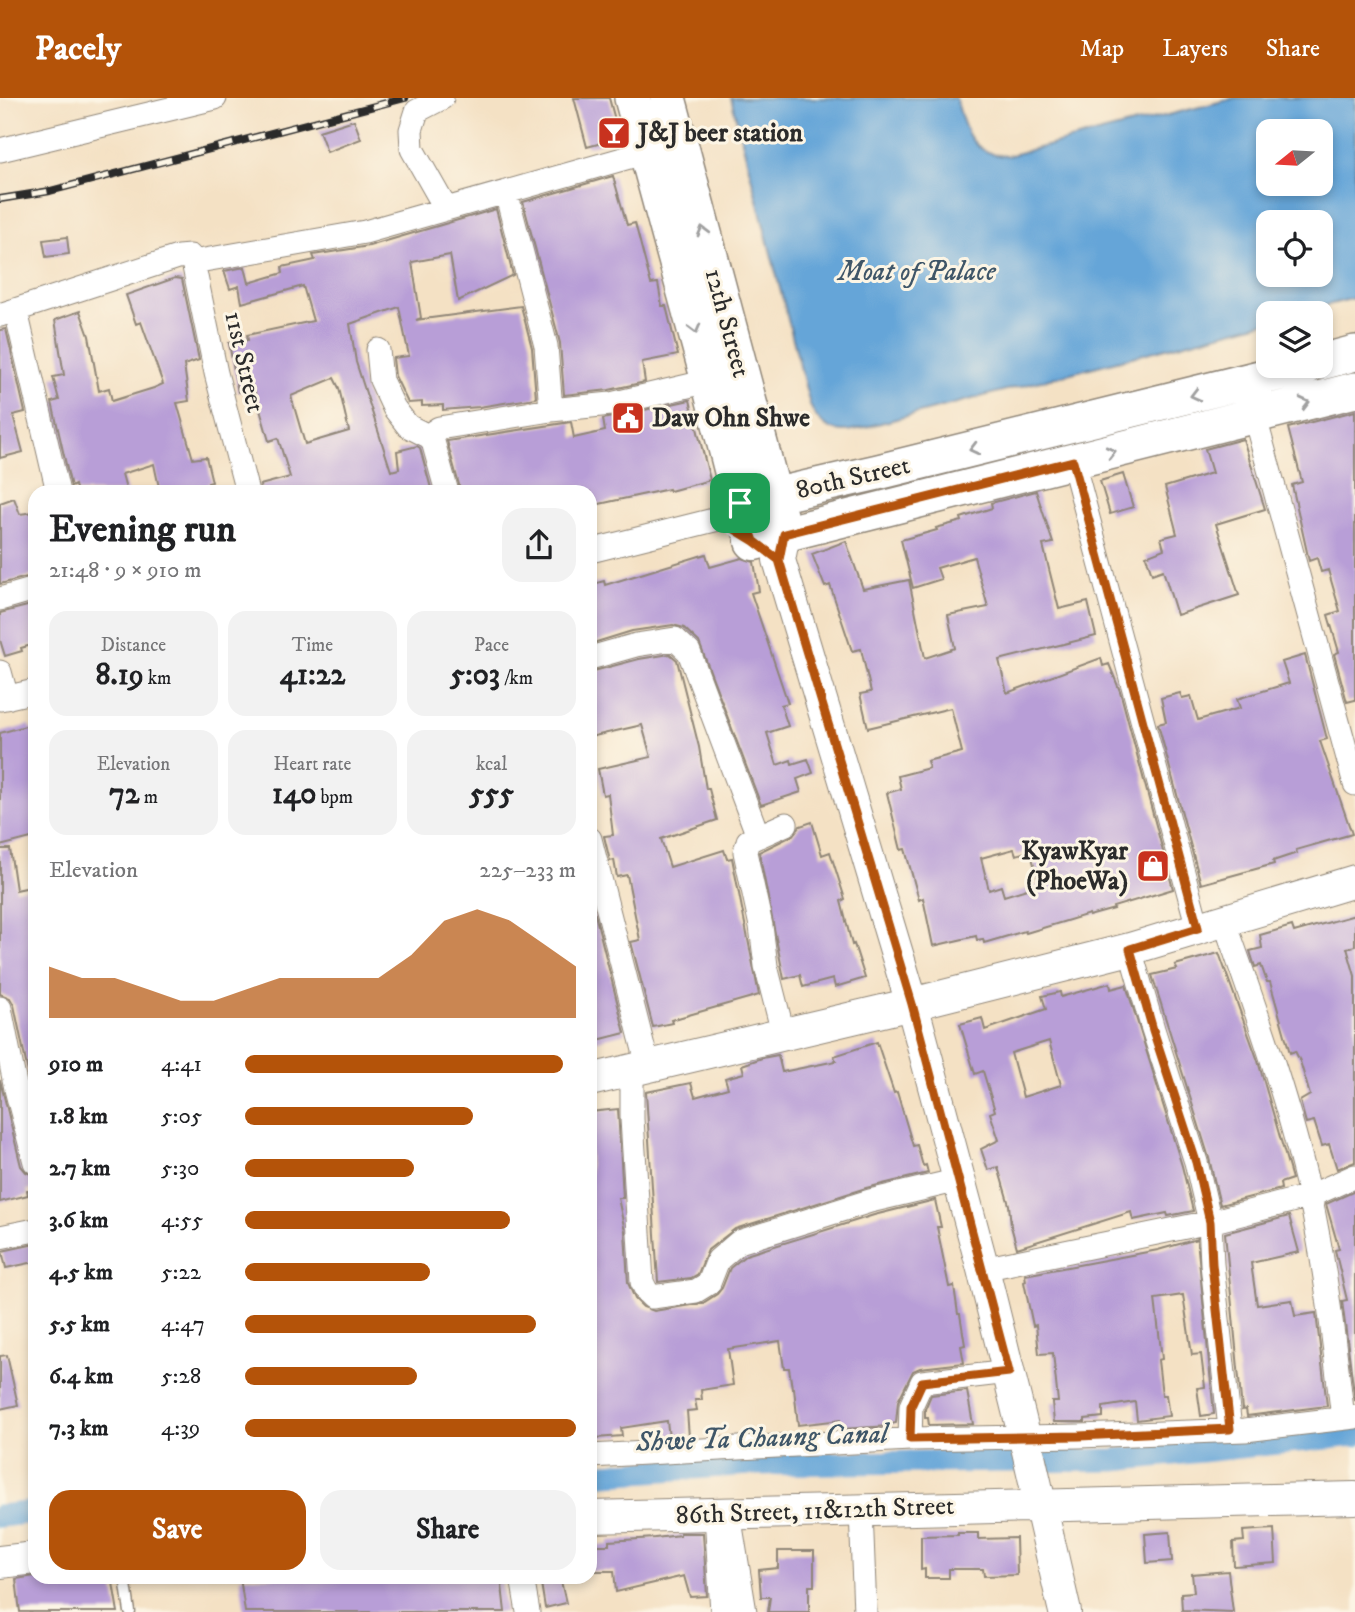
<!DOCTYPE html>
<html lang="en">
<head>
<meta charset="utf-8">
<style>
  :root { --surface:#fff; --page:#f2f2f2; --text:#202124; --muted:#757577; --accent:#b45309 }
  body { margin:0; font-family:"IM FELL DW Pica",serif; background:var(--page); color:var(--text); height:100vh; display:flex; flex-direction:column; font-size:26px; white-space:nowrap }
  * { box-sizing:border-box; margin:0 }
  p { font-size:23px; color:var(--muted) }
  .icon { flex:none; width:38px; height:38px; fill:none; stroke:currentColor; stroke-width:2; stroke-linecap:round; stroke-linejoin:round }
  .map { position:relative; flex:1; overflow:hidden }
  .details { position:absolute; left:28px; top:387px; width:569px; height:1099px; display:flex; flex-direction:column; background:var(--surface); border-radius:21px; box-shadow:0 4px 10px #0003 }
  .details>* { flex:none }
  .needle { width:46px; rotate:252deg }
  .tools { position:absolute; left:1256px; top:21px; display:grid; gap:14px }
  .tools a { display:grid; place-items:center; width:77px; height:77px; border-radius:14px; background:var(--surface); box-shadow:0 4px 10px #0003; font-size:35px }
  .pin { position:absolute; display:grid; place-items:center; width:60px; height:60px; color:#fff; margin:-30px; border-radius:14px; box-shadow:0 4px 10px #0006 }
  .round { display:grid; place-items:center; flex:none; width:74px; height:74px; border-radius:21px; background:var(--page) }
  .overview { display:flex; align-items:center; justify-content:space-between; height:119px; padding:0 21px }
  h1 { font-size:38px; font-weight:700; line-height:52px }
  .figures { display:grid; grid-template-columns:repeat(3,1fr); gap:10px; height:119px; padding:7px 21px }
  .figures div { display:grid; align-content:center; border-radius:18px; background:var(--page); text-align:center }
  .figures b { font-size:30px; font-weight:700 }
  .figures small { font-size:19px; font-weight:400 }
  .figures p { font-size:19px }
  .chart { height:196px; padding:14px 21px }
  .chart p { display:flex; justify-content:space-between }
  .chart svg { width:100%; height:126px; margin-top:7px; fill:var(--accent); opacity:.7 }
  .cta { display:flex; gap:14px; margin-top:auto; padding:14px 21px }
  .cta a { flex:1; height:80px; border-radius:21px; background:var(--accent); color:#fff; font-size:28px; font-weight:700; line-height:80px; text-align:center }
  .cta a+a { background:var(--page); color:var(--text) }
  ul { padding:0 21px; list-style:none; font-size:23px }
  li { display:grid; grid-template-columns:112px 84px 1fr; align-items:center; height:52px }
  li i { height:18px; border-radius:9px; background:var(--accent) }
  header { display:flex; align-items:center; gap:42px; box-sizing:border-box; height:98px; padding:0 35px; background:var(--accent); color:#fff }
  header strong { font-size:33px }
  nav { display:flex; gap:38px; margin-inline-start:auto; font-size:24px }
  .map>svg:first-child { display:block }
  .water { fill:#65a5d8; stroke:#486882; stroke-width:2; fill-rule:evenodd }
  .lines { fill:none; stroke-linecap:round; stroke-linejoin:round }
  .canal { stroke:#65a5d8; stroke-width:23 }
  .building { fill:#b89ed7; fill-rule:evenodd }
  .lane-casing { stroke:#908678; stroke-width:13 }
  .street-casing { stroke:#908678; stroke-width:25 }
  .secondary-casing { stroke:#908678; stroke-width:34 }
  .primary-casing { stroke:#908678; stroke-width:38 }
  .highway-casing { stroke:#908678; stroke-width:41 }
  .lane { stroke:#fff; stroke-width:10 }
  .street { stroke:#fff; stroke-width:23 }
  .secondary { stroke:#fff; stroke-width:32 }
  .primary { stroke:#fff; stroke-width:35 }
  .highway { stroke:#fff; stroke-width:38 }
  .rail-casing { stroke:#2b2b2b; stroke-width:8 }
  .rail { stroke:#fcf5e5; stroke-width:5; stroke-dasharray:16; stroke-linecap:butt }
  .oneway { stroke:#a0a0a0 }
  .route-casing { stroke:#fff; stroke-width:14 }
  .route { stroke:#b45309; stroke-width:9 }
  .labels { text-anchor:middle; dominant-baseline:central; stroke-width:6; stroke-linejoin:round; paint-order:stroke }
  .poi-label { font-size:26px; font-weight:bold; fill:#2b2b2b; stroke:#fcf5e5; text-anchor:start }
  .street-label { font-size:26px; fill:#2b2b2b; stroke:#fcf5e5 }
  .water-label { font-size:28px; font-style:italic; fill:#3f5668; stroke:#fcf5e5 }
</style>
</head>
<body>
<header>
<strong>Pacely</strong>
<nav><a>Map</a><a>Layers</a><a>Share</a></nav>
</header>
<div class="map">
<svg width="1355" height="1514" viewBox="0 0 1355 1514">
  <rect width="100%" height="100%" fill="#fcf5e5"/>
  <filter id="ink" filterUnits="userSpaceOnUse"><feTurbulence type="fractalNoise" baseFrequency=".0143" numOctaves="2"/><feDisplacementMap in="SourceGraphic" scale="14" xChannelSelector="R" yChannelSelector="G"/><feConvolveMatrix kernelMatrix="1 2 1 2 8 2 1 2 1" color-interpolation-filters="sRGB"/></filter>
  <filter id="wash" filterUnits="userSpaceOnUse"><feTurbulence type="fractalNoise" baseFrequency=".00686" numOctaves="4" result="noise"/><feDisplacementMap in="SourceGraphic" scale="28" xChannelSelector="R" yChannelSelector="G"/><feGaussianBlur stdDeviation="1.57" result="paint"/><feColorMatrix in="noise" values="0 0 0 0 0 0 0 0 0 0 0 0 0 0 0 0 0 1.4 0 .05"/><feComposite in="paint" operator="in"/></filter>
  <g filter="url(#wash)">
    <rect width="100%" height="100%" fill="#f4e1c4"/>
    <path class="water" d="M731,0h225c9,31 13,56 51,58l228,-58h120v200l-59,15h-27v8l-411,108c-23,6 -39,-1 -48,-24zM1269,33h52v53h-52zM1269,124h52v53h-52z"/>
    <g class="lines">
      <path class="canal" d="M590,1377l161,-11 364,-4 240,-25
        M0,1418l35,-4"/>
    </g>
    <g id="blocks">
      <path class="building" d="M574,0h35l11,40 -33,9z
        M354,22l7,19 -34,13 -8,-21z
        M613,78l14,49 8,-2 16,61 7,-1 4,23h4l12,49 -36,7 3,20 -36,8 -45,5 -4,-52 -37,-141z
        M496,111l17,66 -55,26 -8,-46 -38,7 9,56 -5,2 105,-14 11,42 4,50 -57,9 -36,3v-5l-21,1v-4l-14,1 -13,-27 -2,-18 16,-2 -10,-49 -49,17 6,38 35,109 8,-2 -2,-18 20,-5 3,2 12,44h-171l-1,-7 30,-8 -12,-39 -9,3 -15,-52 -16,3 -9,-49 19,-3 -1,-5 66,-14 -10,-35 -61,17 -3,-17 -9,3 -6,-18 21,-4 4,16 34,-10 -1,-6 33,-7 -2,-5 56,-9zM334,280l5,10 10,43 -44,13 -14,-48z
        M67,139l2,17 -23,3 -3,-17z
        M175,180l7,1 17,81 -15,5 5,36 -12,2 16,56 13,-2 6,25 -4,1 2,9h-50l-6,-28 -32,10 5,18h-50l-2,-7 -4,2 -19,-85 7,-2 -6,-23 11,-2 -9,-55 25,-9 9,25 10,55 10,-3 3,13 42,-13 9,-4 -22,-62 -5,2 -10,-29z
        M6,231l19,83 -12,3 10,37 -23,6v-128z
        M690,302l20,80 -40,11 -1,-2 -79,17v-14h-129l-14,-51 124,-19 3,16 31,-7 -2,-12z
        M1355,313v289l-8,2 -13,-48 5,-2 -11,-37 12,-4 -12,-41 -7,2 -4,-14 -8,3 -17,-76 10,-3 -14,-54z
        M1243,341l22,70 -49,15 23,71 -62,20 -14,-45 -11,4 -6,-18 18,-7 -3,-11 16,-4 -12,-47 47,-14 -7,-24z
        M1123,376l10,33 -23,7 -10,-33z
        M1036,393l17,52 -10,2 16,64 29,-7 8,34 -97,24 8,33 94,-35 2,8 6,-2 11,27 53,198 -60,18 1,2 -25,7v-2l-63,19 -1,-2 -41,12 -1,-4 -6,1 -1,-4 -43,10 -10,-48 -4,2 -14,-51 -4,1 -14,-57 14,-4 -3,-13 31,-8 -2,-7 35,-9 -11,-44 -83,20 -8,-34 11,-2 -10,-43 -9,2 -22,-66 -5,2 -13,-33 34,-13 17,48 46,-9 16,78 30,-10 -7,-33 40,-8 -14,-50 -37,11 4,11 -28,9 -12,-48 36,-10 -1,-2 26,-7 -1,-3 31,-10 -1,-5zM1014,751l2,6 14,-4 10,34 -36,11 -3,-10 -12,4 -8,-32z
        M14,400l6,16 15,-2v63l-35,9v-81z
        M706,456l4,13 32,-9 12,4 5,29 -8,2 37,110 -7,2 7,21 -21,7 10,32 14,-5 1,4 16,-5 5,14 -16,6 4,13 -40,13 -62,-163 -15,-14 -11,-3 -41,6 -42,13v-59l14,-4 1,4z
        M35,506v40l-14,4 1,3 -17,5 -5,-16v-27z
        M670,556l7,6 22,87 7,42h3l8,31 -56,19 9,28 54,-17 3,9 5,-1 27,137 -88,25 1,3 -19,4 -22,-85 9,-2 -13,-65 -10,2 -3,-17 -4,1 -6,-25 9,-1 -5,-41 -5,1 -5,-26 53,-12 -9,-32 -52,12v-65l49,-13z
        M1305,557l22,84 -7,2 32,93 -56,16 1,3 -24,8 1,3 -73,20 -43,-160 8,-2 -5,-24 19,-5 2,5 9,-2 7,24 42,-12 -3,-9 52,-16 -7,-21z
        M29,627l1,4 5,-1v109l-35,9v-113z
        M812,724l10,33 8,-3 15,47 -4,2 11,44 2,-1 11,34 -30,9 -2,-8 -30,8 -3,-12 -16,4 -25,-127 33,-16 8,-10z
        M0,751h10l6,41 19,-4v220l-21,-101 -4,-7 -10,-4z
        M595,816l30,119 -35,9v-127z
        M1355,817v31l-8,2 8,28v186l-18,7 -8,-25 -7,2 -8,-25 -8,2 -6,-22 10,-6 -10,-34 -5,-10 -5,2 -20,-71h-3l-6,-17 -6,2 -5,-16 12,-3 -2,-13 32,-9 2,6z
        M1219,855l39,108 34,118 -12,4 1,6 -61,16 -11,-47 -57,-183 25,-6 -2,-4z
        M1110,885l1,6 15,-4 56,181 11,45 -25,5 -1,-3 -34,7 -2,-8 -114,36 -6,-22 -2,-21 -11,-38 -10,3 -7,-21 18,-9 -9,-27 5,-2 -12,-40 -8,3 -15,-50 22,-6 3,12 61,-21 -4,-13 18,-4 1,5zM1049,943l12,44 -38,12 -12,-44z
        M877,944l17,51 3,-1 16,54 4,-1 6,21 3,-1 2,8 -62,15 -131,41 -27,21 -10,24 -7,4 -33,4 -12,-190 45,-9 4,14 33,-9 -3,-10 19,-5 -2,-8 20,-7 16,-3 4,17 54,-11 -2,-5z
        M0,982l21,86 5,6 9,4v13l-8,1 1,5 -28,7z
        M618,1011l5,89h-5l7,33 3,52 7,16 8,8 11,4 49,-8 14,-9 5,-6 8,-20 16,-13 128,-40 61,-15 6,27h-4l12,60 5,-1 4,28h2l5,31 -4,1 3,17 -44,5 -7,3 -15,30 -2,22 -6,1v2l-49,3 -1,-9 -42,5 -4,-37h-2l-3,-20h-5l-4,-27 -52,8 5,36 -32,5 1,10h-7l2,10 -10,1 2,26 -20,1 -2,-17 -46,7 1,8 -26,2 -3,-80h-3v-246z
        M1355,1093v210l-13,-100 5,-1 -12,-50 4,-1 -13,-45z
        M1289,1118l10,36 -48,11 6,42 35,-5 3,16 21,-3 11,93 -80,10 -1,-7 -4,1 -17,-177z
        M1197,1141l17,175 -13,2 -4,-28 8,-1 -4,-33 -9,1 -9,-60 -28,4 7,60 -4,1 4,35h4l3,21 -32,4 -2,-18 -32,5v10l-18,2v3h-31l-2,-20h6l-5,-49 -14,1 -3,-29 -3,1 -9,-44 2,-1 -1,-6 133,-25z
        M35,1146v18l-29,6 -4,-17z
        M7,1257l11,50 -18,4v-53z
        M967,1293l6,33 -44,1 -1,-7h-3v-9l6,-14z
        M1274,1431l2,34 -42,3 -1,-24 11,-1 -1,-10z
        M1170,1434l2,29 -25,2 -2,-29z
        M680,1435h23l4,63 -17,1 -6,-21 -68,16 -2,-21h-24v-22l5,-1v-3h14v-4l46,-3 25,-3z
        M958,1435h20v6l38,-1 1,37 -33,1 -1,-7h-34v9h-24v-9l-4,1v-34l37,-1z
        M778,1453h36v35h-5v26h-41l2,-15h-9l-2,-27 19,-2z
        M1228,1473l5,41 -51,-2 -1,-17 13,-1 -2,-18z
        M35,1478l77,1 6,35h-98l-4,-33z
        M240,1479h165v2l96,-2 4,35h-260z
        M540,1479h20l6,26 -21,5z"/>
    </g>
  </g>
  <g filter="url(#ink)">
    <use href="#blocks" fill-opacity="0" stroke="#908678" stroke-width="2"/>
    <g class="lines">
      <defs>
        <path id="lane" d="M125,1479l5,35"/>
        <path id="street" d="M442,0l-25,13 -6,19 1,19 34,60
          M0,52l215,-52
          M506,94l40,154 5,64
          M193,164l172,-30 282,-80
          M16,213l42,181
          M0,217l178,-58 12,-1 3,6 23,111 31,119
          M378,252l3,30 13,28 14,18 24,12
          M1251,305l104,381
          M1073,364l125,466
          M447,394l-15,-54 1,-6 6,-4 112,-18 60,-6 98,-23
          M590,453l128,-32 22,-16
          M0,501l35,-10
          M590,560l46,-13 39,-6 14,13 69,184
          M0,574l7,26
          M0,601l35,-8
          M590,741l58,227
          M1224,822c32,91 65,182 86,276 16,72 24,148 33,222
          M1130,851l23,80 43,133 14,60 2,42 18,165
          M0,910l16,81 19,73
          M783,935l-17,-67 -5,-40 -16,-74 3,-11 38,-17
          M632,971v50l10,163 5,10 5,5 44,-6 13,-8 9,-23 21,-18 131,-41 89,-21
          M0,1139l35,-7
          M983,1171l227,-47 100,-26 45,-20
          M910,1341l1,-33 11,-24 87,-10
          M590,1358l320,-17 169,-3 166,-6 110,-13
          M861,1412l4,102
          M729,1416l16,98
          M716,1417l6,97
          M522,1479l6,35"/>
        <path id="secondary" d="M784,436l-5,26 133,444 71,265 45,182 37,161
          M590,982l322,-76 218,-55 225,-68
          M590,1419l765,-19
          M0,1464l35,-4"/>
        <path id="primary" d="M632,0l77,283 31,122 14,38
          M668,0l116,436 571,-144
          M1321,264l34,-9
          M773,398l105,-24 430,-106"/>
        <path id="highway" d="M740,405l33,-7
          M754,443l30,-7"/>
      </defs>
      <use href="#lane" class="lane-casing"/>
      <use href="#street" class="street-casing"/>
      <use href="#secondary" class="secondary-casing"/>
      <use href="#primary" class="primary-casing"/>
      <use href="#highway" class="highway-casing"/>
      <use href="#lane" class="lane"/>
      <use href="#street" class="street"/>
      <use href="#secondary" class="secondary"/>
      <use href="#primary" class="primary"/>
      <use href="#highway" class="highway"/>
      <defs>
        <path id="rail" d="M0,101l50,-8 355,-93"/>
      </defs>
      <use href="#rail" class="rail-casing"/>
      <use href="#rail" class="rail"/>
    </g>
    <defs><path id="oneway-chevron" d="M-2-3.5L2.5 0L-2 3.5" fill="none" stroke-width="1.6" stroke-linecap="round" stroke-linejoin="round" transform="scale(1.75)"/></defs>
    <g class="oneway">
      <use href="#oneway-chevron" transform="translate(703 133) rotate(-105)"/>
      <use href="#oneway-chevron" transform="translate(695 231) rotate(75)"/>
      <use href="#oneway-chevron" transform="translate(1195 297) rotate(166)"/>
      <use href="#oneway-chevron" transform="translate(1305 305) rotate(-14)"/>
      <use href="#oneway-chevron" transform="translate(974 351) rotate(166)"/>
      <use href="#oneway-chevron" transform="translate(1111 354) rotate(-14)"/>
    </g>
  </g>
  <g class="lines" filter="url(#ink)">
    <defs>
      <path id="route" d="M740,405l14,38 25,19 133,444 97,368 -87,10 -11,24 -1,33 169,-3 151,-7 -18,-165 -2,-42 -14,-60 -43,-132 -23,-81 68,-21 -125,-467 -289,73 -5,26 -25,-19 -36,-22 22,-16"/>
    </defs>
    <use href="#route" class="route-casing"/>
    <use href="#route" class="route"/>
  </g>
  <defs>
    <symbol id="bar-square" viewBox="-11 -11 22 22"><rect x="-9" y="-9" width="18" height="18" rx="4" fill="#c8321e" stroke="#fcf5e5"/><path d="M-6-5H6L.8 .8V4.5H3.5V6h-7V4.5H-.8V.8Z" fill="#fff"/></symbol>
    <symbol id="civic-square" viewBox="-11 -11 22 22"><rect x="-9" y="-9" width="18" height="18" rx="4" fill="#c8321e" stroke="#fcf5e5"/><path d="M-.6-6.5H3V-4.5H.6V-3L4-1V1h2V6H-6V1h2V-1L-.6-3ZM-1.2 2.5V6h2.4V2.5Z" fill="#fff"/></symbol>
    <symbol id="shop-square" viewBox="-11 -11 22 22"><rect x="-9" y="-9" width="18" height="18" rx="4" fill="#c8321e" stroke="#fcf5e5"/><path d="M-5-2.5h2.3a2.7 3.5 0 0 1 5.4 0H5L5.5 6h-11ZM-1.5-2.5h3a1.5 2.3 0 0 0-3 0Z" fill="#fff"/></symbol>
  </defs>
  <g fill-rule="evenodd">
    <use href="#bar-square" x="595" y="16" width="38" height="38"/>
    <use href="#civic-square" x="609" y="301" width="38" height="38"/>
    <use href="#shop-square" x="1134" y="749" width="38" height="38"/>
  </g>
  <g class="labels">
    <g class="poi-label">
      <text x="638" y="35">J&amp;J beer station</text>
      <text x="652" y="320">Daw Ohn Shwe</text>
      <text x="1128" y="753" text-anchor="end">KyawKyar<tspan x="1128" dy="30">(PhoeWa)</tspan></text>
    </g>
    <g class="street-label">
      <text transform="translate(727 225) rotate(75)">12th Street</text>
      <text transform="translate(244 264) rotate(77)">11st Street</text>
      <text transform="translate(853 380) rotate(-13)">80th Street</text>
      <text transform="translate(815 1413) rotate(-2)">86th Street, 11&amp;12th Street</text>
    </g>
    <g class="water-label">
      <text x="917" y="173">Moat of Palace</text>
      <text transform="translate(762 1340) rotate(-2)">Shwe Ta Chaung Canal</text>
    </g>
  </g>
</svg>
<div class="tools">
<a><svg class="needle" viewBox="-14 -14 28 28"><path d="M0-13l5 13h-10z" fill="#e53935"/><path d="M0 13l5-13h-10z" fill="#757577"/></svg></a>
<a><svg class="icon" aria-label="locate" viewBox="0 0 24 24"><circle cx="12" cy="12" r="6"/><path d="M12 2v4M12 18v4M2 12h4M18 12h4"/></svg></a>
<a><svg class="icon" aria-label="layers" viewBox="0 0 24 24"><path d="M12 4l9 5-9 5-9-5zM3 14l9 5 9-5"/></svg></a>
</div>
<div class="pin" style="left:740px;top:405px;background:#1e9e55"><svg class="icon" aria-label="arrive" viewBox="0 0 24 24"><path d="M6 21V4h12l-3 4 3 4H6"/></svg></div>
<section class="details">
<div class="overview"><div><h1>Evening run</h1><p>21:48 · 9 × 910 m</p></div><a class="round"><svg class="icon" aria-label="share" viewBox="0 0 24 24"><path d="M12 15V3M7 8l5-5 5 5M5 13v7h14v-7"/></svg></a></div>
<div class="figures">
<div><p>Distance</p><b>8.19<small> km</small></b></div>
<div><p>Time</p><b>41:22</b></div>
<div><p>Pace</p><b>5:03<small> /km</small></b></div>
</div>
<div class="figures">
<div><p>Elevation</p><b>72<small> m</small></b></div>
<div><p>Heart rate</p><b>140<small> bpm</small></b></div>
<div><p>kcal</p><b>555</b></div>
</div>
<div class="chart"><p><span>Elevation</span>225–233 m</p>
<svg viewBox="0 0 160 44" preserveAspectRatio="none"><path d="M0 44V26L10 30L20 30L30 34L40 38L50 38L60 34L70 30L80 30L90 30L100 30L110 22L120 10L130 6L140 10L150 18L160 26V44z"/></svg>
</div>
<ul>
<li><b>910 m</b>4:41<i style="width:96%"></i></li>
<li><b>1.8 km</b>5:05<i style="width:69%"></i></li>
<li><b>2.7 km</b>5:30<i style="width:51%"></i></li>
<li><b>3.6 km</b>4:55<i style="width:80%"></i></li>
<li><b>4.5 km</b>5:22<i style="width:56%"></i></li>
<li><b>5.5 km</b>4:47<i style="width:88%"></i></li>
<li><b>6.4 km</b>5:28<i style="width:52%"></i></li>
<li><b>7.3 km</b>4:39<i style="width:100%"></i></li>
</ul>
<div class="cta"><a>Save</a><a>Share</a></div>
</section>
</div>
</body>
</html>
